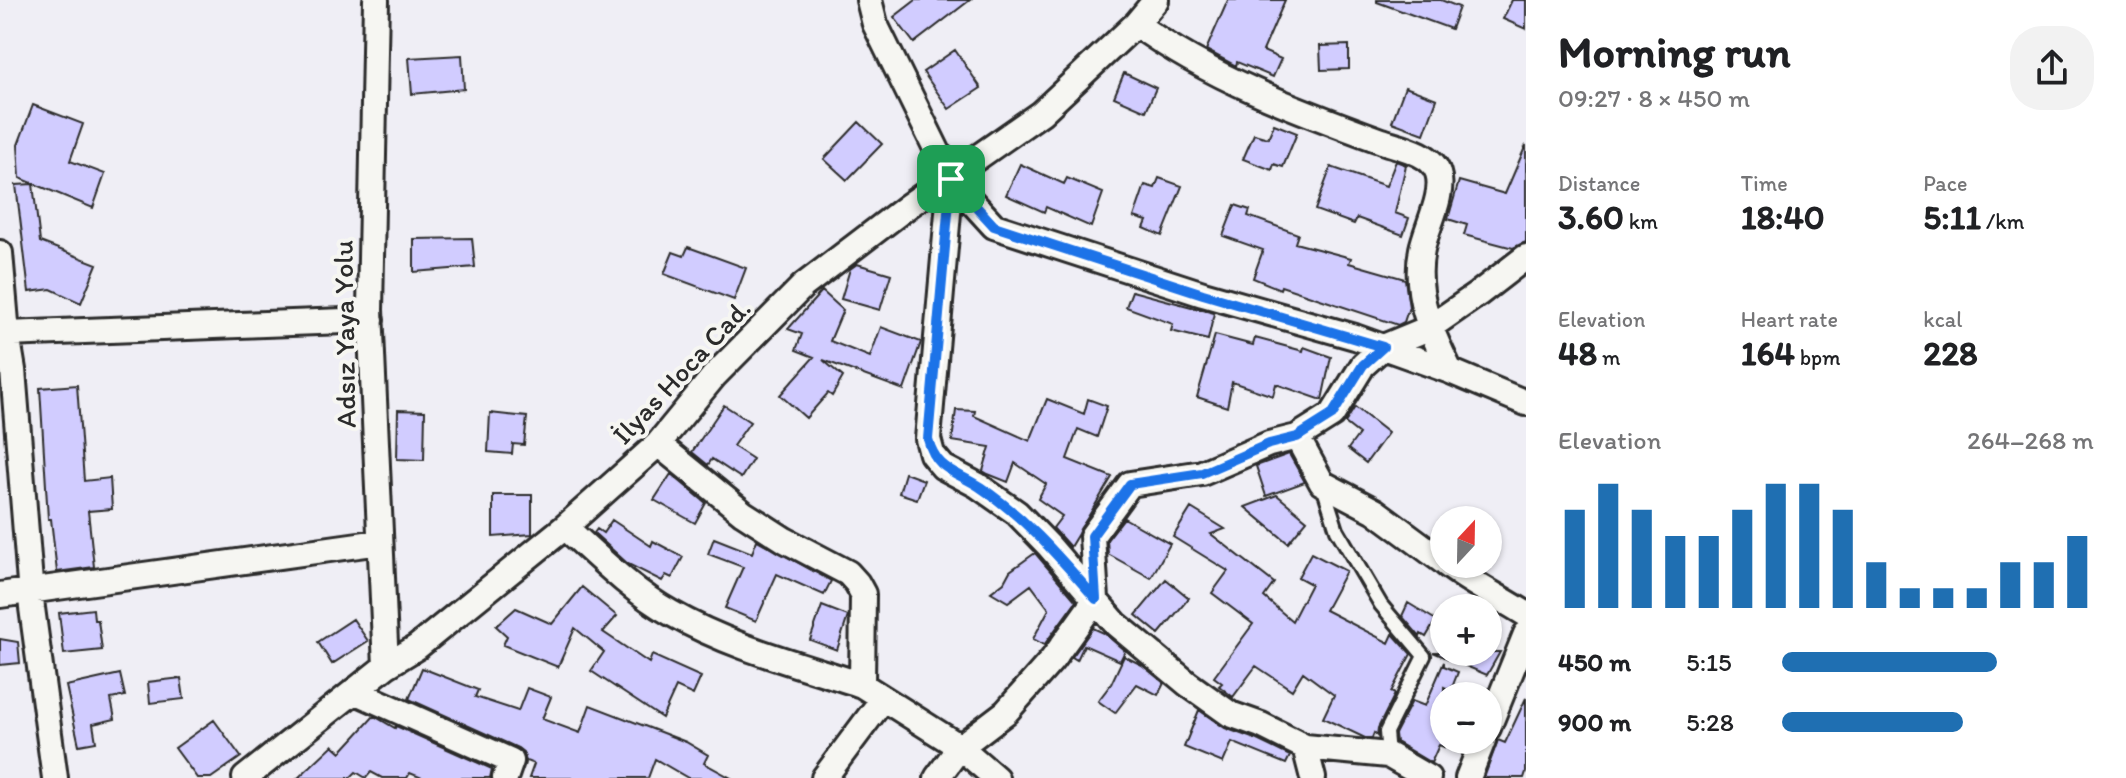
<!DOCTYPE html>
<html lang="en">
<head>
<meta charset="utf-8">
<style>
  :root { --surface:#fff; --page:#f2f2f2; --text:#202124; --muted:#757577; --accent:#1f6fb2 }
  body { margin:0; font-family:Itim,sans-serif; background:var(--page); color:var(--text); height:100vh; display:flex; flex-direction:column; font-size:30px; white-space:nowrap }
  * { box-sizing:border-box; margin:0 }
  p { font-size:26px; color:var(--muted) }
  .icon { flex:none; width:44px; height:44px; fill:none; stroke:currentColor; stroke-width:2; stroke-linecap:round; stroke-linejoin:round }
  .map { position:relative; flex:1; overflow:hidden }
  .details { display:flex; flex-direction:column; background:var(--surface); width:600px }
  .details>* { flex:none }
  .needle { width:52px; rotate:22deg }
  .fabs { position:absolute; left:1430px; top:506px; display:grid; gap:16px }
  .fabs a { display:grid; place-items:center; width:72px; height:72px; border-radius:50%; background:var(--surface); box-shadow:0 2px 6px #0004; font-size:40px }
  .pin { position:absolute; display:grid; place-items:center; width:68px; height:68px; color:#fff; margin:-34px; border-radius:16px; box-shadow:0 4px 12px #0006 }
  .round { display:grid; place-items:center; flex:none; width:84px; height:84px; border-radius:32px; background:var(--page) }
  .summary { display:flex; align-items:center; justify-content:space-between; height:136px; padding:0 32px }
  h1 { font-size:44px; font-weight:700; line-height:60px }
  .figures { display:grid; grid-template-columns:repeat(3,1fr); gap:12px; height:136px; padding:8px 32px }
  .figures div { display:grid; align-content:center }
  .figures b { font-size:34px; font-weight:700 }
  .figures small { font-size:22px; font-weight:400 }
  .figures p { font-size:22px }
  .chart { height:224px; padding:16px 32px }
  .chart p { display:flex; justify-content:space-between }
  .chart svg { width:100%; height:144px; margin-top:8px; stroke:var(--accent); stroke-width:6 }
  ul { padding:0 32px; list-style:none; font-size:26px }
  li { display:grid; grid-template-columns:128px 96px 1fr; align-items:center; height:60px }
  li i { height:20px; border-radius:10px; background:var(--accent) }
  main { display:flex; flex:1; min-height:0 }
  .map>svg:first-child { display:block }
  .building { fill:#d1ccff; stroke:#2b2b2b; stroke-width:2 }
  .lines { fill:none; stroke-linecap:round; stroke-linejoin:round }
  .lane-casing { stroke:#2b2b2b; stroke-width:18 }
  .street-casing { stroke:#2b2b2b; stroke-width:30 }
  .lane { stroke:#f6f6f2; stroke-width:12 }
  .street { stroke:#f6f6f2; stroke-width:24 }
  .route-casing { stroke:#fff; stroke-width:16 }
  .route { stroke:#1a73e8; stroke-width:10 }
  .labels { text-anchor:middle; dominant-baseline:central; stroke-width:8; stroke-linejoin:round; paint-order:stroke }
  .street-label { font-size:28px; fill:#2b2b2b; stroke:#f6f6f2 }
</style>
</head>
<body>
<main>
<div class="map">
<svg width="1526" height="778" viewBox="0 0 1526 778">
  <rect width="100%" height="100%" fill="#efeef5"/>
  <filter id="ink" filterUnits="userSpaceOnUse"><feTurbulence type="fractalNoise" baseFrequency=".0125" numOctaves="2"/><feDisplacementMap in="SourceGraphic" scale="16" xChannelSelector="R" yChannelSelector="G"/><feConvolveMatrix kernelMatrix="1 2 1 2 8 2 1 2 1" color-interpolation-filters="sRGB"/></filter>
  <g filter="url(#ink)">
    <path class="building" d="M916,0h54l-56,43 -20,-26z
      M1228,0h57l-22,51 18,8 -8,18 -36,-15 -1,4 -30,-16z
      M1377,0h64l18,7 -8,22 -74,-27z
      M1512,0h14v29l-23,-10z
      M1349,45v24l-28,1 -1,-24z
      M955,50l26,38 -32,21 -26,-37z
      M462,55l2,34 -52,5 -3,-36z
      M1124,73l32,15 -10,23 -32,-14z
      M1405,87l32,12 -13,35 -32,-12z
      M33,105l50,19 -13,37 35,13 -12,34 -73,-30 -2,-33z
      M859,122l23,22 -35,36 -23,-21z
      M1274,124l23,9 -14,34 -9,-3 -2,6 -29,-11 11,-25 14,4z
      M1526,145v97l-13,6 -49,-13 3,-10 -19,-6 11,-38 46,13z
      M1396,161l10,4 -11,48 14,5 -6,17 -46,-17 -3,6 -39,-14 16,-43 55,19z
      M1020,164l44,20 3,-6 36,15 -12,34 -45,-20 -2,5 -38,-17z
      M1159,178l23,8 -20,50 -18,-8 3,-7 -13,-4 11,-32 10,3z
      M33,184l7,58 57,22 -16,39 -30,-14 -22,3 -13,-107z
      M1235,205l15,5 -2,6 50,18 -3,9 56,15 -2,5 56,16 4,28 -5,15 -6,3 -117,-39 -1,3 -27,-11 10,-28 -40,-14z
      M472,238l3,29 -61,5v-33z
      M688,247l58,21 -12,32 -70,-26 9,-22 11,4z
      M857,264l34,10 -11,36 -39,-11 9,-30z
      M822,291l21,19 -13,31 40,16 11,-30 40,15 -17,48 -81,-30 20,17 -11,19 -4,-3 -22,25 -26,-23 34,-38 -18,-7 6,-16 -14,-5z
      M1132,291l82,22 -6,27 -37,-9 2,-7 -47,-17z
      M1215,335l38,10 2,-7 48,13 1,-4 27,10 -9,43 -46,-16 -3,12 -41,-14 -5,25 -30,-10z
      M77,385l7,96 26,-3 2,31 -24,2 6,56 -37,5 -6,-53h-3l-8,-131z
      M1047,399l37,15 4,-15 19,7 -10,31 -19,-8 -11,30 45,18 -42,70 -17,-19 9,-12 -24,-17 8,-15 -31,-21 -7,19 -20,-8 -5,-3 7,-24 -38,-6 4,-31 19,1 -1,5 56,25z
      M724,405l26,17 -17,24 20,13 -12,19 -29,-19 -4,6 -16,-13z
      M1355,407l33,26 -22,30 -18,-14 11,-15 -14,-11z
      M398,410l27,1 -1,49 -27,-1z
      M490,413l37,4 -3,28 -11,-1 -1,10 -24,-2z
      M1289,454l16,28 -39,14 -10,-30z
      M905,473l19,7 -7,19 -18,-6z
      M671,474l35,29 -11,20 -41,-23z
      M493,495h39v39l-39,3z
      M1277,495l30,25 -19,23 -43,-36z
      M1191,508l34,21 -14,5 63,49 -10,14 28,24 19,-37 -13,-7 13,-24 35,18 -21,39 64,33 4,-9 18,20 -20,38 4,2 -17,34 -1,8 -3,-3 -2,5h-7l-42,-20 11,-23 -31,-23 -11,18 -36,-24 -23,31 -14,-11 3,-3 -8,-6 39,-53 -41,-31 16,-22 -55,-34z
      M1124,518l46,26 -19,34 -43,-24 -1,-14z
      M612,520l39,26 2,-5 30,16 -11,21 -6,-3 -4,6 -34,-17 -34,-31 3,-4 6,4z
      M714,538l38,15 5,-13 74,41 -7,14 -47,-21 -21,47 -31,-13 18,-41 -35,-13z
      M1035,553l41,48 -32,44 -11,-6 16,-30 -18,-24 -23,17 -17,-10 13,-10 6,-11z
      M1166,579l23,19 -30,36 -23,-19z
      M582,587l35,29 -14,16 46,31 3,-8 49,22 -8,18 -17,-8 -14,31 -71,-47 13,-19 -29,-24 -17,39 -55,-22 4,-9 -11,-10 20,-18 36,16z
      M1408,603l28,17 -10,17 -5,-3 -1,3 -18,-21z
      M822,606l26,10 -11,34 -27,-10z
      M93,609l1,11h4l4,30 -38,4 -5,-41z
      M353,619l15,22 -36,23 -14,-22z
      M1093,628l11,5 21,18 -5,10 -36,-16 -7,15 -5,-3z
      M0,639l18,3 2,21 -20,2z
      M1433,652h67l-13,23z
      M1124,656l18,9 22,18 -6,12 -21,-11 -22,29 -17,-12 13,-17z
      M1444,662v4l14,6 -7,18 -7,-3v60l-5,-2 -8,18 -35,-21 -1,-8 17,-33 13,5z
      M422,668l56,22 -3,7 43,14 9,-23 24,9 -9,22 38,14 10,-28 96,37 22,13 -4,8 27,15h-43l-33,-19 -7,19h-119l5,-14 -8,-3 -3,-9 -5,-4 -109,-49z
      M120,674l5,22 -14,3 4,20 -22,5 3,18 -17,3 -13,-59z
      M181,678l3,21 -34,4 -2,-21z
      M1526,698v74l-2,6h-40l14,-38 7,3z
      M1199,710l26,18 30,11 35,17 -4,8 -54,-22 -9,21 -39,-16z
      M374,716l21,12 1,-2 96,43 -2,9h-68l-12,-5 -3,5h-25l-11,-6 -5,6 -10,-6 -6,6h-52l35,-33 8,7z
      M214,720l27,37 -30,21h-14l-22,-30z"/>
    <g class="lines">
      <defs>
        <path id="lane" d="M1323,486l14,44 44,75 43,51 -38,76 2,23"/>
        <path id="street" d="M376,0l-6,310 16,356
          M869,0l6,24 76,155 43,47 209,68 152,43 95,34 76,32
          M1136,24c74,54 161,86 246,117 18,6 50,12 56,32 7,21 -12,55 -16,76 -9,45 9,83 28,122
          M951,179l-23,260 4,15 11,13 34,18 40,28 32,33 67,78 72,60 42,30 31,11 44,22 83,8 40,23
          M0,253l7,81 6,36 19,238 23,170
          M7,334l364,-14
          M1297,437l25,46 53,28 69,51
          M658,444l85,69 42,27 63,33 9,10 6,11 -1,91 98,62 36,31
          M565,527c32,29 68,65 106,86 59,34 127,51 191,72
          M1446,564c25,19 53,33 80,50
          M0,595l380,-53
          M354,691l157,70 -6,17
          M1488,728l38,-94
          M1305,747l8,31
          M245,778l141,-112 31,-19 148,-120 93,-83 56,-68 89,-90 105,-80 133,-93 95,-89 20,-24
          M824,778l59,-79
          M937,778l23,-31 46,-35 46,-52 44,-61 -4,-63 38,-52 72,-11 67,-29 28,-7 35,-22 31,-50 20,-18 46,-19 49,-34 48,-37
          M1468,778l15,-38"/>
      </defs>
      <use href="#lane" class="lane-casing"/>
      <use href="#street" class="street-casing"/>
      <use href="#lane" class="lane"/>
      <use href="#street" class="street"/>
    </g>
  </g>
  <g class="lines" filter="url(#ink)">
    <defs>
      <path id="route" d="M951,179l43,47 209,68 180,53 -20,18 -31,50 -35,22 -28,7 -67,29 -72,11 -38,52 4,63c-36,-41 -70,-81 -116,-112 -25,-16 -44,-17 -52,-48z"/>
    </defs>
    <use href="#route" class="route-casing"/>
    <use href="#route" class="route"/>
  </g>
  <g class="labels">
    <g class="street-label">
      <text transform="translate(344 334) rotate(-91)">Adsız Yaya Yolu</text>
      <text transform="translate(681 371) rotate(-47)">İlyas Hoca Cad.</text>
    </g>
  </g>
</svg>
<div class="fabs">
<a><svg class="needle" viewBox="-14 -14 28 28"><path d="M0-13l5 13h-10z" fill="#e53935"/><path d="M0 13l5-13h-10z" fill="#757577"/></svg></a>
<a>+</a>
<a>−</a>
</div>
<div class="pin" style="left:951px;top:179px;background:#1e9e55"><svg class="icon" aria-label="arrive" viewBox="0 0 24 24"><path d="M6 21V4h12l-3 4 3 4H6"/></svg></div>
</div>
<section class="details">
<div class="summary"><div><h1>Morning run</h1><p>09:27 · 8 × 450 m</p></div><a class="round"><svg class="icon" aria-label="share" viewBox="0 0 24 24"><path d="M12 15V3M7 8l5-5 5 5M5 13v7h14v-7"/></svg></a></div>
<div class="figures">
<div><p>Distance</p><b>3.60<small> km</small></b></div>
<div><p>Time</p><b>18:40</b></div>
<div><p>Pace</p><b>5:11<small> /km</small></b></div>
</div>
<div class="figures">
<div><p>Elevation</p><b>48<small> m</small></b></div>
<div><p>Heart rate</p><b>164<small> bpm</small></b></div>
<div><p>kcal</p><b>228</b></div>
</div>
<div class="chart"><p><span>Elevation</span>264–268 m</p>
<svg viewBox="0 0 160 44" preserveAspectRatio="none"><path d="M5 44V14M15 44V6M25 44V14M35 44V22M45 44V22M55 44V14M65 44V6M75 44V6M85 44V14M95 44V30M105 44V38M115 44V38M125 44V38M135 44V30M145 44V30M155 44V22"/></svg>
</div>
<ul>
<li><b>450 m</b>5:15<i style="width:69%"></i></li>
<li><b>900 m</b>5:28<i style="width:58%"></i></li>
</ul>
</section>
</main>
</body>
</html>
